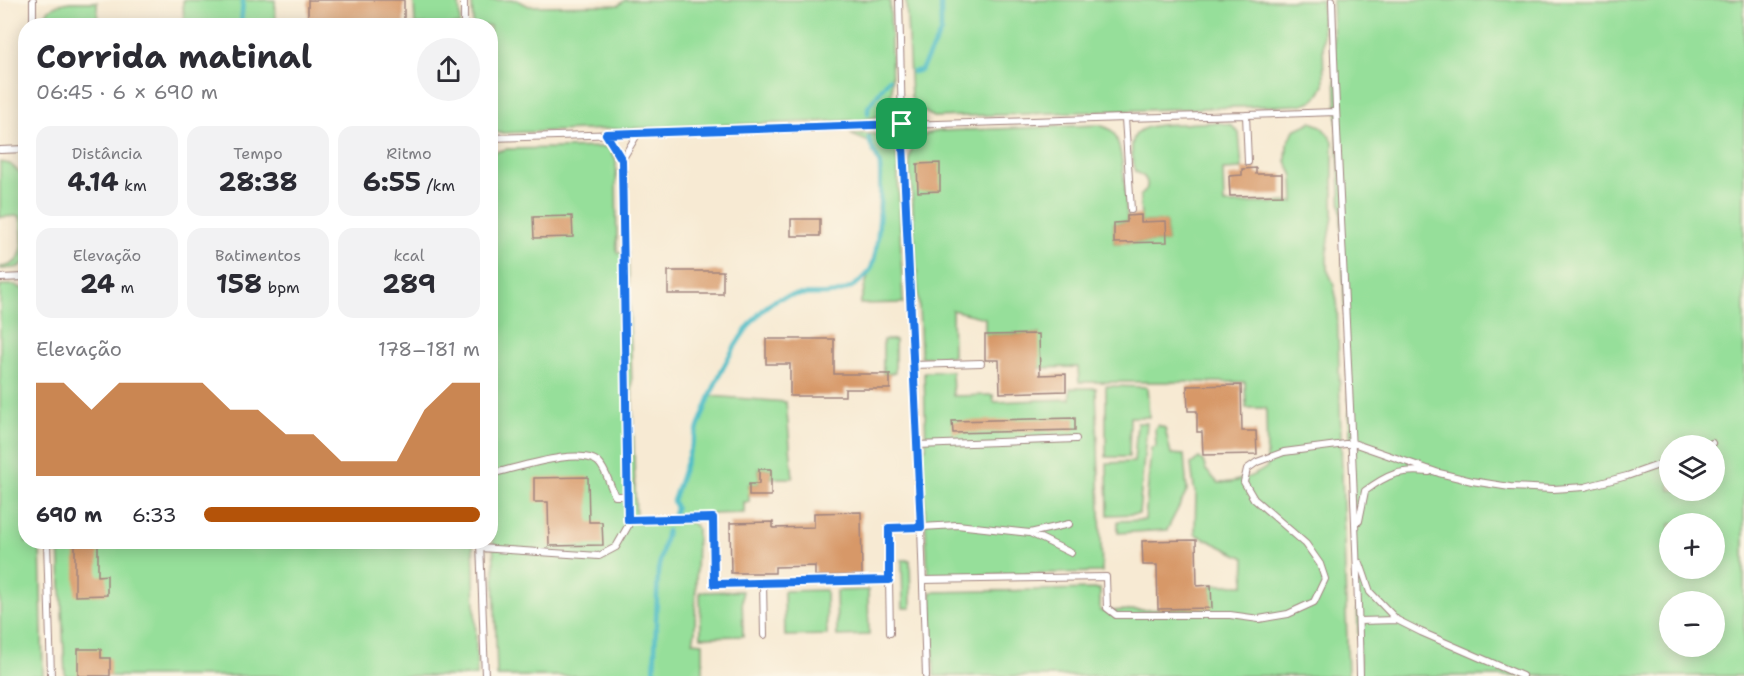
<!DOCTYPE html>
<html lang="pt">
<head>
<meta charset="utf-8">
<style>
  :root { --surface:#fff; --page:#f2f2f3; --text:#2b2b33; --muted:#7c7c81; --accent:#b45309 }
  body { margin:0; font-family:"Shantell Sans",sans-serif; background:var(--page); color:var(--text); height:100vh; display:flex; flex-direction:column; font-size:22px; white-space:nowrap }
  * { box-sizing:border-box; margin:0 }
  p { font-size:20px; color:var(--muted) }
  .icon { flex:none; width:33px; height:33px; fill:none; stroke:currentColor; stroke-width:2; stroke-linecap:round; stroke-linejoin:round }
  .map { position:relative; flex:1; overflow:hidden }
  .drawer { position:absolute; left:18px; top:18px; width:480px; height:531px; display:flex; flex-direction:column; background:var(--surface); border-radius:24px; box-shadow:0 3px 15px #0003 }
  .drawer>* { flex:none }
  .fabs { position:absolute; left:1659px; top:435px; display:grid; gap:12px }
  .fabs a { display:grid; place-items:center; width:66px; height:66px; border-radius:50%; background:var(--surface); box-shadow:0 3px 15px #0003; font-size:30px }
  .pin { position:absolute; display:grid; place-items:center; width:51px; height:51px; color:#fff; margin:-26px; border-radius:12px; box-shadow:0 3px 9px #0006 }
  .round { display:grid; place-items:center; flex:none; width:63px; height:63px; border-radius:32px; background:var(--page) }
  .summary { display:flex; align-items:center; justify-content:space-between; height:102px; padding:0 18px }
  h1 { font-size:33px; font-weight:700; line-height:45px }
  .metrics { display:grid; grid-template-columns:repeat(3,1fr); gap:9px; height:102px; padding:6px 18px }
  .metrics div { display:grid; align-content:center; border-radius:15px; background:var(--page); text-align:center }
  .metrics b { font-size:26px; font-weight:700 }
  .metrics small { font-size:16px; font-weight:400 }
  .metrics p { font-size:16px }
  .chart { height:168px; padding:12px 18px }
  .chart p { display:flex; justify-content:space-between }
  .chart svg { width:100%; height:108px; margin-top:6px; fill:var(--accent); opacity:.7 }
  ul { padding:0 18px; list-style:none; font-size:20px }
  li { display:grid; grid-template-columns:96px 72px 1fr; align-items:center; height:45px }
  li i { height:15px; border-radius:8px; background:var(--accent) }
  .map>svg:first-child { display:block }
  .green { fill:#96df9a; stroke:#707f62; stroke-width:1.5; fill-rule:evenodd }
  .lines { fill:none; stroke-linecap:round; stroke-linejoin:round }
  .stream { stroke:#4fbdc7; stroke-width:4.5 }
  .building { fill:#d79868 }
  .lane-casing { stroke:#a0847f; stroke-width:8 }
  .lane { stroke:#fff; stroke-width:6 }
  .route-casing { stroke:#fff; stroke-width:12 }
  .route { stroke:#1a73e8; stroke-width:8 }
</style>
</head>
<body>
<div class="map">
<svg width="1744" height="676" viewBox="0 0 1744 676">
  <rect width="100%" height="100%" fill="#fcf5e5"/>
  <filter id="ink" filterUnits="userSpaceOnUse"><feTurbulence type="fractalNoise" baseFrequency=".0167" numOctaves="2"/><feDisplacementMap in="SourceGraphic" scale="12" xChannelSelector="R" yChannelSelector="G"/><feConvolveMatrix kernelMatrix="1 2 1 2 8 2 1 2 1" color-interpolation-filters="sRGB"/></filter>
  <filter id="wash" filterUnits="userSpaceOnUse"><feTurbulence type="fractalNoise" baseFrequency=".008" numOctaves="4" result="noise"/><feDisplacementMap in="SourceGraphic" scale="24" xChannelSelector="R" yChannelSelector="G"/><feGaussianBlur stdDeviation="1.35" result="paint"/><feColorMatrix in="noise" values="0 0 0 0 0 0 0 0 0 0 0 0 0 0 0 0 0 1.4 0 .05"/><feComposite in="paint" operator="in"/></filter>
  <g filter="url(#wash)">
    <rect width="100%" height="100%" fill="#f7ead3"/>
    <path class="green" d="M183,0h92l1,25h-92z
      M414,0h45l1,25h-45z
      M472,0h45l12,6 90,-1 6,-5h265l2,89 -2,19 -10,8 -17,4 -363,13 -9,-2 -1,-105 -17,-1z
      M906,0h416l2,84c-4,13 -11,18 -25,21l-366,12 -17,-11 -5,-9z
      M1332,0h412v676h-384zM1670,446h44v44h-44zM1670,524h44v44h-44zM1670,602h44v44h-44z
      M70,2h27l1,23h-56c2,-16 13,-21 28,-23z
      M1311,122l10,4 12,15v74l-6,37v17l6,13 4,19 11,375h-414l-3,-84 169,-3v22l111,-3v-23h33l1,-27 -50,-24 1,-42 -2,-4 -3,-24 8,-6 4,3 3,9 12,13c16,0 36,-6 49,-16l-1,-59h-20l-1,-26h-166l-1,-15 -46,1 7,-34 -54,1v-17l-33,-8 1,46 -32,1c-1,-56 -7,-110 -9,-166 -1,-14 -5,-32 1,-45 5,-11 16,-13 27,-15l159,-6c5,2 9,2 13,6 12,12 13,66 15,85v6l-13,1v20l53,-1 -1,-21 -25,1 -1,-26c11,-8 9,-19 -4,-24 -15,-48 11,-47 48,-48 15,-1 32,-3 47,1l8,8 3,36 -19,1 1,34 70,-2 -1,-26 -7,-15 1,-16 7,-15z
      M850,134c23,0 35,-4 47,18l6,151 -43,1 17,-61 3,-79 -11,-22z
      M608,147l8,13 1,93h11l8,270 54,-1 6,4 1,4 -2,102 -2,10 10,1v33h-206l-7,-248v-272l4,-4 13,-3z
      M0,162l10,2 15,13v84c-5,9 -16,7 -25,8v-2c29,-2 22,-30 20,-51l-20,1z
      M2,285h13l10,5 1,252h14l3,134h-43v-389z
      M883,340h12v33l-12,1z
      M952,371l1,25 40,-1 1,7 76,-3v-11h26l6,184 -174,4 -6,-128h4l-2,-76z
      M1106,386l41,1 2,30h-19l-1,40h-23z
      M710,396l76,6 7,76h-22v-9h-12v15h-10v18h-5v11l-70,2 2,-7 -3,-7z
      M1137,423h10l-8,91 -31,1 -1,-52 27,-1z
      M1158,425l7,3 6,26 13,1 3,36 -20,39 -49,3v-12l27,-1 6,-72 5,-1 -1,-19z
      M59,542h414l4,134h-412z
      M902,560h8l1,48h-8z
      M826,590l1,45 -42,1 -1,-45z
      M868,590l1,45 -32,1 -1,-45z
      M742,591l1,45 -42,1 -1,-45z"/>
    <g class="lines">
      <path class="stream" d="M241,26l2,-26
        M913,72l8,-2 20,-38v-32
        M868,113v-6l21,-28
        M674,515l2,-7 -3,-7c21,-61 45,-150 94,-195 17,-15 40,-11 61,-12 16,-1 33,-10 42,-24 10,-15 11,-84 10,-103 -1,-11 -11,-19 -11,-30
        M654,676l4,-106 9,-39"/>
    </g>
    <g id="blocks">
      <path class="building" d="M308,0h96v26h-96z
        M940,163v28l-22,1 -1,-28z
        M1256,168v6h26v21l-52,1 -1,-20 13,-1v-6z
        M1141,215v7l25,-1 1,21 -53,1v-20l13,-1v-6z
        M572,216l1,21 -39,1 -1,-21z
        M791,219h29v17h-29z
        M668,271h55v23h-55z
        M1039,334l1,41 26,-1v17l-66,2 -1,-33h-14v-25z
        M766,339h68v35h56v15h-45v7h-55v-32h-24z
        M1241,385l1,46h14l1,23 -54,1 -1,-23h-5v-21h-9l-1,-25z
        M1075,418v12l-122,3 -1,-12z
        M759,469h12v27h-22v-12h10z
        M588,477l1,45h13l1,23 -54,1 -1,-44h-14v-24z
        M861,512l1,63 -47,1v-10l-40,1v6h-44l-1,-50 43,-1v6l41,-1v-14z
        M1196,540l1,46 14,-1 1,23 -54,1 -1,-44h-14l-1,-24z
        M75,542h23v34l9,-1v20l-32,1z
        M78,649h23v9h9v18h-32z"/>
    </g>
  </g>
  <g filter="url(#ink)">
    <use href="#blocks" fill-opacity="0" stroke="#a0847f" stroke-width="1.5"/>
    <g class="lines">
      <defs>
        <path id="lane" d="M33,0v26
          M464,0v26
          M899,0l3,124 19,403 36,-2 73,8 41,20
          M1332,0c7,225 23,450 28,676
          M1125,118l121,-3
          M490,138l635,-20 6,92
          M0,150l26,-1
          M622,160l16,-27
          M1248,162l-2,-47 90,-3
          M0,278l26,-1
          M913,365l68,-2
          M917,445l159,-6
          M1707,446l5,-3
          M490,474c25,-5 89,-28 108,-12 8,7 12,24 17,34h13
          M628,520l85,-2 1,66 49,-1
          M1359,521l6,-30c23,-17 35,-22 64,-19
          M1030,533l39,-9
          M47,542l4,134
          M480,542l5,134
          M480,548l119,8 17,-9 12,-21 -6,-366 -17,-26
          M1360,563l10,29 27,28 24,12 101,44
          M889,580v-52l32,-1 5,149
          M923,580l183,-3 1,31 9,7h114l29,4 29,-5 26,-12 11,-23 -5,-15 -14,-20 -52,-45 -10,-17 3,-13 10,-7 27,-10 69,-9 86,30 33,8 38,6 43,2 32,-2 42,-11 43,-15
          M1359,621l38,-1
          M764,635l-1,-52 126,-3 1,53"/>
      </defs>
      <use href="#lane" class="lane-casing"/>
      <use href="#lane" class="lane"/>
    </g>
  </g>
  <g class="lines" filter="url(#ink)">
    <defs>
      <path id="route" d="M902,124l19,403 -32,1v52l-175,4 -1,-66 -85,2 -6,-360 -16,-26z"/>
    </defs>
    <use href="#route" class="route-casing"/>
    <use href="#route" class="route"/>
  </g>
</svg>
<div class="fabs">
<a><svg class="icon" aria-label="layers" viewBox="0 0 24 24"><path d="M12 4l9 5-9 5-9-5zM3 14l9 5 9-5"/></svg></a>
<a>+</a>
<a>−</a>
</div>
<div class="pin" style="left:902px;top:124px;background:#1e9e55"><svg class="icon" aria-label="arrive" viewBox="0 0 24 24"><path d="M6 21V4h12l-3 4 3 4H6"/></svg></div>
<section class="drawer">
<div class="summary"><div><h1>Corrida matinal</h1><p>06:45 · 6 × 690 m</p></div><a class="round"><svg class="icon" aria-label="share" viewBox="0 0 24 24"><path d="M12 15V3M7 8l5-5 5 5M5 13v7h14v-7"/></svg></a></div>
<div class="metrics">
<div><p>Distância</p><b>4.14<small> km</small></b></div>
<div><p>Tempo</p><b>28:38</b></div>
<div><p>Ritmo</p><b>6:55<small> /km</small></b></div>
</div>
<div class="metrics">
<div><p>Elevação</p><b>24<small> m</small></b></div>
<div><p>Batimentos</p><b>158<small> bpm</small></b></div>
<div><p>kcal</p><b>289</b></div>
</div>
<div class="chart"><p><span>Elevação</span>178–181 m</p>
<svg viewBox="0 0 160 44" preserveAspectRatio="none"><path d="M0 44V6L10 6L20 17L30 6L40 6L50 6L60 6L70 17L80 17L90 27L100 27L110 38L120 38L130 38L140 17L150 6L160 6V44z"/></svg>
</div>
<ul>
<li><b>690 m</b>6:33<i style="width:100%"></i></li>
</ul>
</section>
</div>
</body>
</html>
